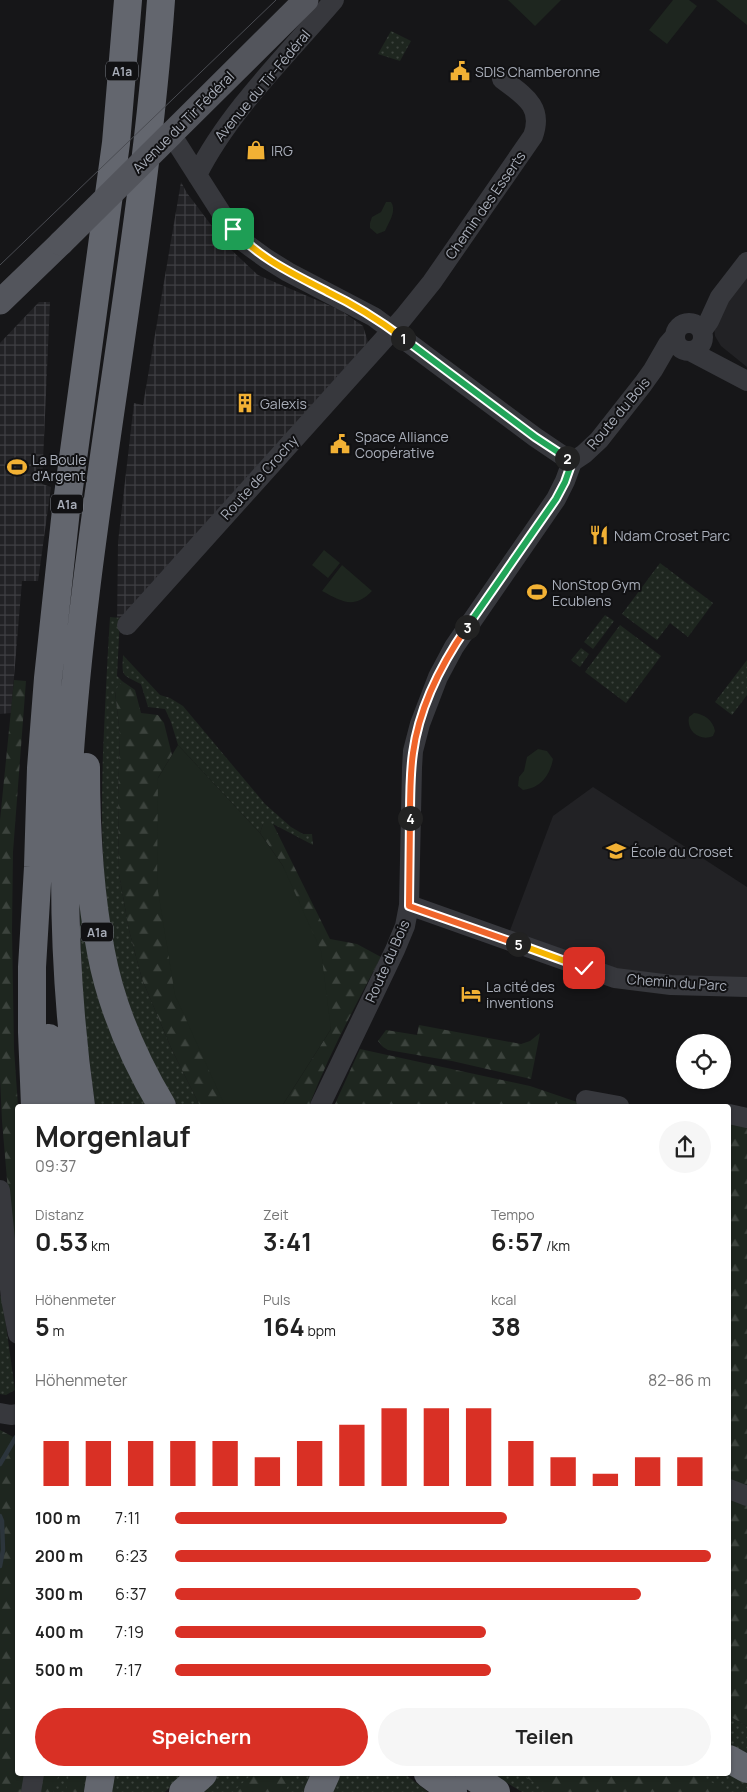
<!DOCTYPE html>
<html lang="de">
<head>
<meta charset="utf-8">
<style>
  :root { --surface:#fff; --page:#f6f6f6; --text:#222; --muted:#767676; --accent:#d93025 }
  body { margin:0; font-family:Manrope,sans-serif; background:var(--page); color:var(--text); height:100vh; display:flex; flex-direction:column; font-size:19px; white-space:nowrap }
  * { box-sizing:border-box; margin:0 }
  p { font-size:16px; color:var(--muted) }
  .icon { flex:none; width:28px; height:28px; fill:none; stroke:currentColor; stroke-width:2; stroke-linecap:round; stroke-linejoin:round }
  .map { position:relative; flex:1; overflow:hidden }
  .panel { position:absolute; left:15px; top:1104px; width:716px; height:672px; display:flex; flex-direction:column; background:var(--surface); border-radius:5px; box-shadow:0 1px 4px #0004 }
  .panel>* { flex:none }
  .buttons { position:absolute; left:676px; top:1034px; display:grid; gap:10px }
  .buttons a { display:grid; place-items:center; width:55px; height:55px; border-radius:50%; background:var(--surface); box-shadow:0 1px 4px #0004; font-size:25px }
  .pin { position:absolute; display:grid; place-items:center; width:42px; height:42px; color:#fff; margin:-21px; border-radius:10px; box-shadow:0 2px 8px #0006 }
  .km { position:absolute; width:25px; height:25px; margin:-12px; border-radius:50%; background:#222; color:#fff; font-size:14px; line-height:25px; text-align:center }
  .round { display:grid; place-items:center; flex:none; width:52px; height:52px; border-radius:26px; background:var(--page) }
  .headline { display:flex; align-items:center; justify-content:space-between; height:85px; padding:0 20px }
  h1 { font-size:28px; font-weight:700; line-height:38px }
  .figures { display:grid; grid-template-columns:repeat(3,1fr); gap:8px; height:85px; padding:5px 20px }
  .figures div { display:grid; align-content:center }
  .figures b { font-size:25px; font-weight:700 }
  .figures small { font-size:14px; font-weight:400 }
  .figures p { font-size:14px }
  .chart { height:140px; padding:10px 20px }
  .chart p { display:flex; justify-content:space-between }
  .chart svg { width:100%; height:90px; margin-top:5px; stroke:var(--accent); stroke-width:6 }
  .button { display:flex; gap:10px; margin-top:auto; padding:10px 20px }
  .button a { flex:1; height:58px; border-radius:30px; background:var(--accent); color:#fff; font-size:20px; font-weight:700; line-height:58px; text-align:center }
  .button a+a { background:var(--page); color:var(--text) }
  ul { padding:0 20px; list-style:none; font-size:16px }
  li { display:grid; grid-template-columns:80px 60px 1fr; align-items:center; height:38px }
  li i { height:12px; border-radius:6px; background:var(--accent) }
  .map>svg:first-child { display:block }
  .built { fill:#222225 }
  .industrial { fill:url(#industrial-grid) }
  .grass { fill:url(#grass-dots) }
  .forest { fill:url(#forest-firs) }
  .park { fill:#1e261f }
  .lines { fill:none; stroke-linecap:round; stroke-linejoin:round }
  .stream { stroke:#2c353c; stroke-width:4.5 }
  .minor { stroke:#37383d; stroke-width:20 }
  .major { stroke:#53555c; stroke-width:25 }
  .highway { stroke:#63666e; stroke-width:28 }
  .tram { stroke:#4a4c52; stroke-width:1 }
  .major-bridge { stroke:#53555c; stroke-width:25 }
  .split-1-casing { stroke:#fff; stroke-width:10 }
  .split-2-casing { stroke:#fff; stroke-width:10 }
  .split-3-casing { stroke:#fff; stroke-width:10 }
  .split-4-casing { stroke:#fff; stroke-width:10 }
  .split-5-casing { stroke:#fff; stroke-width:10 }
  .split-6-casing { stroke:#fff; stroke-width:10 }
  .split-1 { stroke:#f5b400; stroke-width:6 }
  .split-2 { stroke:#22a559; stroke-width:6 }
  .split-3 { stroke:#22a559; stroke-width:6 }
  .split-4 { stroke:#f0652b; stroke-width:6 }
  .split-5 { stroke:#f0652b; stroke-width:6 }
  .split-6 { stroke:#f5b400; stroke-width:6 }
  .labels { text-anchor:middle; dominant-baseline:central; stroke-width:4; stroke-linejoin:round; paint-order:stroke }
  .shield { fill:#111113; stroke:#7b7e86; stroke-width:1 }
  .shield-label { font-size:12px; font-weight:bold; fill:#a8adb8 }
  .poi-label { font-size:14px; fill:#a8adb8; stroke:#111113; text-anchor:start }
  .street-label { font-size:14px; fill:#a8adb8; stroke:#111113 }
</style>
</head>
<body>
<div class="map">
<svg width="747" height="1792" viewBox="0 0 747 1792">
  <defs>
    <pattern id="industrial-grid" width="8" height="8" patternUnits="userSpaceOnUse" patternTransform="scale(1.25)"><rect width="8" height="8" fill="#222225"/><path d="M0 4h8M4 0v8" fill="none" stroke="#3f3f43"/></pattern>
    <pattern id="grass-dots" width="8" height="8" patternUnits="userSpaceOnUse" patternTransform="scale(1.25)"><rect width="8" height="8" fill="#1e261f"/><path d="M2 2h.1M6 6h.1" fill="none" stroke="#3c433d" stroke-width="1.8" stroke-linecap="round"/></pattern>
    <pattern id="forest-firs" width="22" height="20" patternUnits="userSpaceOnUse" patternTransform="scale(1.25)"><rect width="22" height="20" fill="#1e261f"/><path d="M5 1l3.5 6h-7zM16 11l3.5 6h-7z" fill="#3c433d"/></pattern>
  </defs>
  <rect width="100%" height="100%" fill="#161618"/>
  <path class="built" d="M747,275v92l-26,-21 -6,-10 -1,-9 1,-8z
    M593,787l154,100v95l-129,-10 -109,-39 44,-117z"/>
  <path class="industrial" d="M181,182l6,11 40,53 31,29 82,35 23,16 5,16 -251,285 1,-85 16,-139 9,2z
    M39,302h11l-8,182 9,3 -13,94h-16l-11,132 -11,1v-371z"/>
  <path class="grass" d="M391,31l20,10 -11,20 -22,-7z
    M660,563l53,40 -25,34 -18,-14 -13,17 -35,-26z
    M605,615l9,6 -21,28 -9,-7z
    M110,617l10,1 -3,58 5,5 -7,11 5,43 -2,62 1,77 10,56 13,49 30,71 28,56h-22c-29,-46 -52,-100 -63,-153 -14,-66 -14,-133 -12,-200 2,-45 4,-90 7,-136z
    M620,625l41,31 -35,47 -41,-31z
    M581,648l8,6 -9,13 -9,-7z
    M123,655l37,40 10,3 13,8 82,98 26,23 12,7h9l1,11 -40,-21h-10l-3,9 -82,-88 -7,-23 -6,-13 -17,-2 -7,-23c-20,-10 -19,-7 -18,-29z
    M747,660v35l-15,20 -17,-13z
    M79,896l73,210h-57l-12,-99z
    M0,1296l2,1 13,93 -9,5 -6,-1z
    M729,1716l18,10v27l-18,-9z
    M41,1774h48l-3,18h-48z
    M110,1774h74l-19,18h-58z
    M220,1774h185l23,18h-231z
    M492,1774h237l18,5v13h-225z"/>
  <path class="forest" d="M14,680l12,1 -13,171 -1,78 2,119 4,57 -1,167 -6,-46 -9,-106 -2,-43v-258z
    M122,681l13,9 6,23 17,2 6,8 8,32 -14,23 78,328h-36l-28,-56 -30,-71 -13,-49 -10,-56 -1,-77 2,-62 -5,-44z
    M263,824h10l57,115 27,5 24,13c-26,49 -52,97 -72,149h-27l49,-77 -48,-163 -23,-33z
    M419,1025l102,19 9,-3 10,-8 -9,46 -79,-18 -64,-11 -5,-3 -5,-6 8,-11 31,5z
    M360,1049l170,37 59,20h-255z
    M729,1122l18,4v600l-18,-10z
    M0,1430l17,9 1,335h7l-3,18h-22z
    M43,1774h16l-6,18h-11z
    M69,1774h18l-2,18h-19z
    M252,1774h42l-9,18h-52z
    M522,1774h173l36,18h-181l-10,-5z"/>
  <path class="park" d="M508,0h53l-26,26z
    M673,0h16l8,6 -30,38 -18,-14z
    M716,0h31v25z
    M386,202h5c6,9 -2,20 -6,29l-8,3 -7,-6v-5l2,-6 9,-5z
    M324,550l16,13 -12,15 -16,-13z
    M342,565l30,26c-18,19 -31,10 -50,0z
    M694,713c10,1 19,7 21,18l-2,5c-13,6 -27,-5 -24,-19z
    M178,745l82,88 23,33 38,85 10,78 -49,77h-57l-50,-111 -18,-110 1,-107z
    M538,749l9,2 6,8c-3,16 -12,29 -30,31l-5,-4 1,-9 5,-6 3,-14z"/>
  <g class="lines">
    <path class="stream" d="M0,1464l16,-27
      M0,1516l2,5 1,29 -3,16"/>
    <path class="minor" d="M171,134l58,91 16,18 22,16 21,13 86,45 161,120 37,25
      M197,175c32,-64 90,-120 137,-175
      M675 337a14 14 0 1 1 28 0a14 14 0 1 1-28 0Z
      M702,331l7,-10 11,-24 27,-35
      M690,351l57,30
      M127,625l276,-307 29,-36 101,-146c11,-30 -10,-41 -31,-57
      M409,905l206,73 56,7 76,2
      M586,1100l33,6
      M320,1106l75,-156 10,-24 4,-21 3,-137 1,-17 7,-27 18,-47 16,-30 102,-148 9,-18 7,-19 12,-8 15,-14 44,-56 10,-14 15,-26 7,-8
      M729,1114l18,4
      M0,1190l11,109 7,35
      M0,1413l11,2 7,-1
      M729,1489l18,7
      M31,1792l3,-18"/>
    <path class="major" d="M171,134l135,-134
      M0,302l61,-59"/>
    <path class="highway" d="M86,767c0,62 3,124 15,185 10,54 33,107 61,154
      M49,1038l8,68
      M35,1106l-3,-74v-65l6,-100 3,-99 7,-90 18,-168 50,-367 12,-143
      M81,1106c-14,-101 -19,-204 -14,-307 14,-268 75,-531 94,-799
      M729,1759l18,10
      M428,1774l25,18
      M469,1774l27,18
      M98,1792l3,-18
      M183,1792l20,-18
      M318,1792l8,-18"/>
    <path class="tram" d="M0,265l276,-265"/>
    <path class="major-bridge" d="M61,243l110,-109"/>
  </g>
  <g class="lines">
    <defs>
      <path id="split-1" d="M233,229c27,30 59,44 95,63 27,13 51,28 75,46"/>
      <path id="split-2" d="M403,338l132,99 32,21"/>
      <path id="split-3" d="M467,627l89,-128 9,-17 7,-20 -5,-4"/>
      <path id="split-4" d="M410,818c0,-22 0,-44 3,-65 6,-45 29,-90 54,-126"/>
      <path id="split-5" d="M410,818l-1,88 109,38"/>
      <path id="split-6" d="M518,944l66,24"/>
    </defs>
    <use href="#split-1" class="split-1-casing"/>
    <use href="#split-2" class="split-2-casing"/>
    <use href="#split-3" class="split-3-casing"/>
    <use href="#split-4" class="split-4-casing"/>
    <use href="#split-5" class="split-5-casing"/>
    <use href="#split-6" class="split-6-casing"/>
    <use href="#split-1" class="split-1"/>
    <use href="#split-2" class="split-2"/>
    <use href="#split-3" class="split-3"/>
    <use href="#split-4" class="split-4"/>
    <use href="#split-5" class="split-5"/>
    <use href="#split-6" class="split-6"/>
  </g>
  <defs>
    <symbol id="civic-bare" viewBox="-9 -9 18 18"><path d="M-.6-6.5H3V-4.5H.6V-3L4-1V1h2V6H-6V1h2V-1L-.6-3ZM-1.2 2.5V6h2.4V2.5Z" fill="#f2b134" stroke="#111113" stroke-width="2.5" paint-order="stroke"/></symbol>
    <symbol id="shop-bare" viewBox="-9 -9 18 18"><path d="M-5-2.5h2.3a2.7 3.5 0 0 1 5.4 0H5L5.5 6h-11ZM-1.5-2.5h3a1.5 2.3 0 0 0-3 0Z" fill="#f2b134" stroke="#111113" stroke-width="2.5" paint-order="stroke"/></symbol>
    <symbol id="building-bare" viewBox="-9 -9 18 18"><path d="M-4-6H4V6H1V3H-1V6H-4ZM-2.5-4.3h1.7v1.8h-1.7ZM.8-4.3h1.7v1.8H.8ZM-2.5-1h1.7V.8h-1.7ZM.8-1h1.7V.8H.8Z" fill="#f2b134" stroke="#111113" stroke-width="2.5" paint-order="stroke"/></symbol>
    <symbol id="stadium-bare" viewBox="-9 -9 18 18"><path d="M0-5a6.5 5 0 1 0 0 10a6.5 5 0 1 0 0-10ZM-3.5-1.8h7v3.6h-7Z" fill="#f2b134" stroke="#111113" stroke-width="2.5" paint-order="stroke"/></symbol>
    <symbol id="restaurant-bare" viewBox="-9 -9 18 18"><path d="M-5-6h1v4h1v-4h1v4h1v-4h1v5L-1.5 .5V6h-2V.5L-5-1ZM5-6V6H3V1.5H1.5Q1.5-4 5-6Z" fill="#f2b134" stroke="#111113" stroke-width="2.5" paint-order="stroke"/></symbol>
    <symbol id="school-bare" viewBox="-9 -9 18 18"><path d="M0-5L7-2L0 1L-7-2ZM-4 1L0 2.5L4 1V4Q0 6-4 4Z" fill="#f2b134" stroke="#111113" stroke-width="2.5" paint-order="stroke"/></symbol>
    <symbol id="hotel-bare" viewBox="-9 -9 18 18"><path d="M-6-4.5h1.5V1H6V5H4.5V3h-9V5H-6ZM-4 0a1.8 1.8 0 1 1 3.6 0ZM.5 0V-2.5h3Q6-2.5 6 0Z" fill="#f2b134" stroke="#111113" stroke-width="2.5" paint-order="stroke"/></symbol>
  </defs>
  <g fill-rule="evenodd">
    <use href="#civic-bare" x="446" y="57" width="28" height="28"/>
    <use href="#shop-bare" x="242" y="136" width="28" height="28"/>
    <use href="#building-bare" x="231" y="389" width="28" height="28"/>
    <use href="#civic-bare" x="326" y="430" width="28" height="28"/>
    <use href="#stadium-bare" x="3" y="453" width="28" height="28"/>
    <use href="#restaurant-bare" x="585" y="521" width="28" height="28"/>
    <use href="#stadium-bare" x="523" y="578" width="28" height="28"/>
    <use href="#school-bare" x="602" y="837" width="28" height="28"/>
    <use href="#hotel-bare" x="457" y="980" width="28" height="28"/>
  </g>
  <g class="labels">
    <g class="shield">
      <rect x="106" y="61.5" width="32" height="19" rx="4"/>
      <rect x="51" y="494.5" width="32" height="19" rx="4"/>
      <rect x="81" y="922.5" width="32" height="19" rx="4"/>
    </g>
    <g class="shield-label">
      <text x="122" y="71">A1a</text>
      <text x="67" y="504">A1a</text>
      <text x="97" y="932">A1a</text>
    </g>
    <g class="poi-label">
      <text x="475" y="71">SDIS Chamberonne</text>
      <text x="271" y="150">IRG</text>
      <text x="260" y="403">Galexis</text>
      <text x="355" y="436">Space Alliance<tspan x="355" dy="16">Coopérative</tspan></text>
      <text x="32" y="459">La Boule<tspan x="32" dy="16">d'Argent</tspan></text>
      <text x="614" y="535">Ndam Croset Parc</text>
      <text x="552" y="584">NonStop Gym<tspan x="552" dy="16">Ecublens</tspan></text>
      <text x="631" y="851">École du Croset</text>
      <text x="486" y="986">La cité des<tspan x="486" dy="16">inventions</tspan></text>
    </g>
    <g class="street-label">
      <text transform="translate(262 85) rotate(-50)">Avenue du Tir-Fédéral</text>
      <text transform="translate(183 122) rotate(-45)">Avenue du Tir Fédéral</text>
      <text transform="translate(485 205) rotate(-55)">Chemin des Esserts</text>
      <text transform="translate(618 413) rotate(-50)">Route du Bois</text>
      <text transform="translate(259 477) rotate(-48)">Route de Crochy</text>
      <text transform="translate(387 961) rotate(-66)">Route du Bois</text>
      <text transform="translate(677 982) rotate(4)">Chemin du Parc</text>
    </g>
  </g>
</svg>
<div class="buttons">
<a><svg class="icon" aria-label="locate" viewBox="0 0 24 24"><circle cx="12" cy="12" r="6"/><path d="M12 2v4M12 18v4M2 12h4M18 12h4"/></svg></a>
</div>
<div class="pin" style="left:233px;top:229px;background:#1e9e55"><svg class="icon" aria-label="arrive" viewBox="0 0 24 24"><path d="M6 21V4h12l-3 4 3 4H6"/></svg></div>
<div class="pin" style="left:584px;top:968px;background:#d93025"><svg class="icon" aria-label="check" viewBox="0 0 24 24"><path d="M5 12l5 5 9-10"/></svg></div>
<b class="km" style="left:403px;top:338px">1</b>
<b class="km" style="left:567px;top:458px">2</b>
<b class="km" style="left:467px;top:627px">3</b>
<b class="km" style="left:410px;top:818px">4</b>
<b class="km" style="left:518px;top:944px">5</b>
<section class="panel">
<div class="headline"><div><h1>Morgenlauf</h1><p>09:37</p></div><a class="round"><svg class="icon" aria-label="share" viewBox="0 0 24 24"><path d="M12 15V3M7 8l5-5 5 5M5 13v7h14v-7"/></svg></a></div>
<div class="figures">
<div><p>Distanz</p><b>0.53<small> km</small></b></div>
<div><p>Zeit</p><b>3:41</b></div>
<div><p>Tempo</p><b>6:57<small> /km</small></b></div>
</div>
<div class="figures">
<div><p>Höhenmeter</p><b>5<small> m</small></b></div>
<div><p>Puls</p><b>164<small> bpm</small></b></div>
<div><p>kcal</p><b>38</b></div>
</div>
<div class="chart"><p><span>Höhenmeter</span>82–86 m</p>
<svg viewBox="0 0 160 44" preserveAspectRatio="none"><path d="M5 44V22M15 44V22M25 44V22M35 44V22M45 44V22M55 44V30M65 44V22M75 44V14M85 44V6M95 44V6M105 44V6M115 44V22M125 44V30M135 44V38M145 44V30M155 44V30"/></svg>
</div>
<ul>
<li><b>100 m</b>7:11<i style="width:62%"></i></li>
<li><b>200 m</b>6:23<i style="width:100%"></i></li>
<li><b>300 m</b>6:37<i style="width:87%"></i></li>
<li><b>400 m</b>7:19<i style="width:58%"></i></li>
<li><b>500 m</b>7:17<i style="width:59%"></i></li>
</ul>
<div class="button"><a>Speichern</a><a>Teilen</a></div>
</section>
</div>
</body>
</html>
